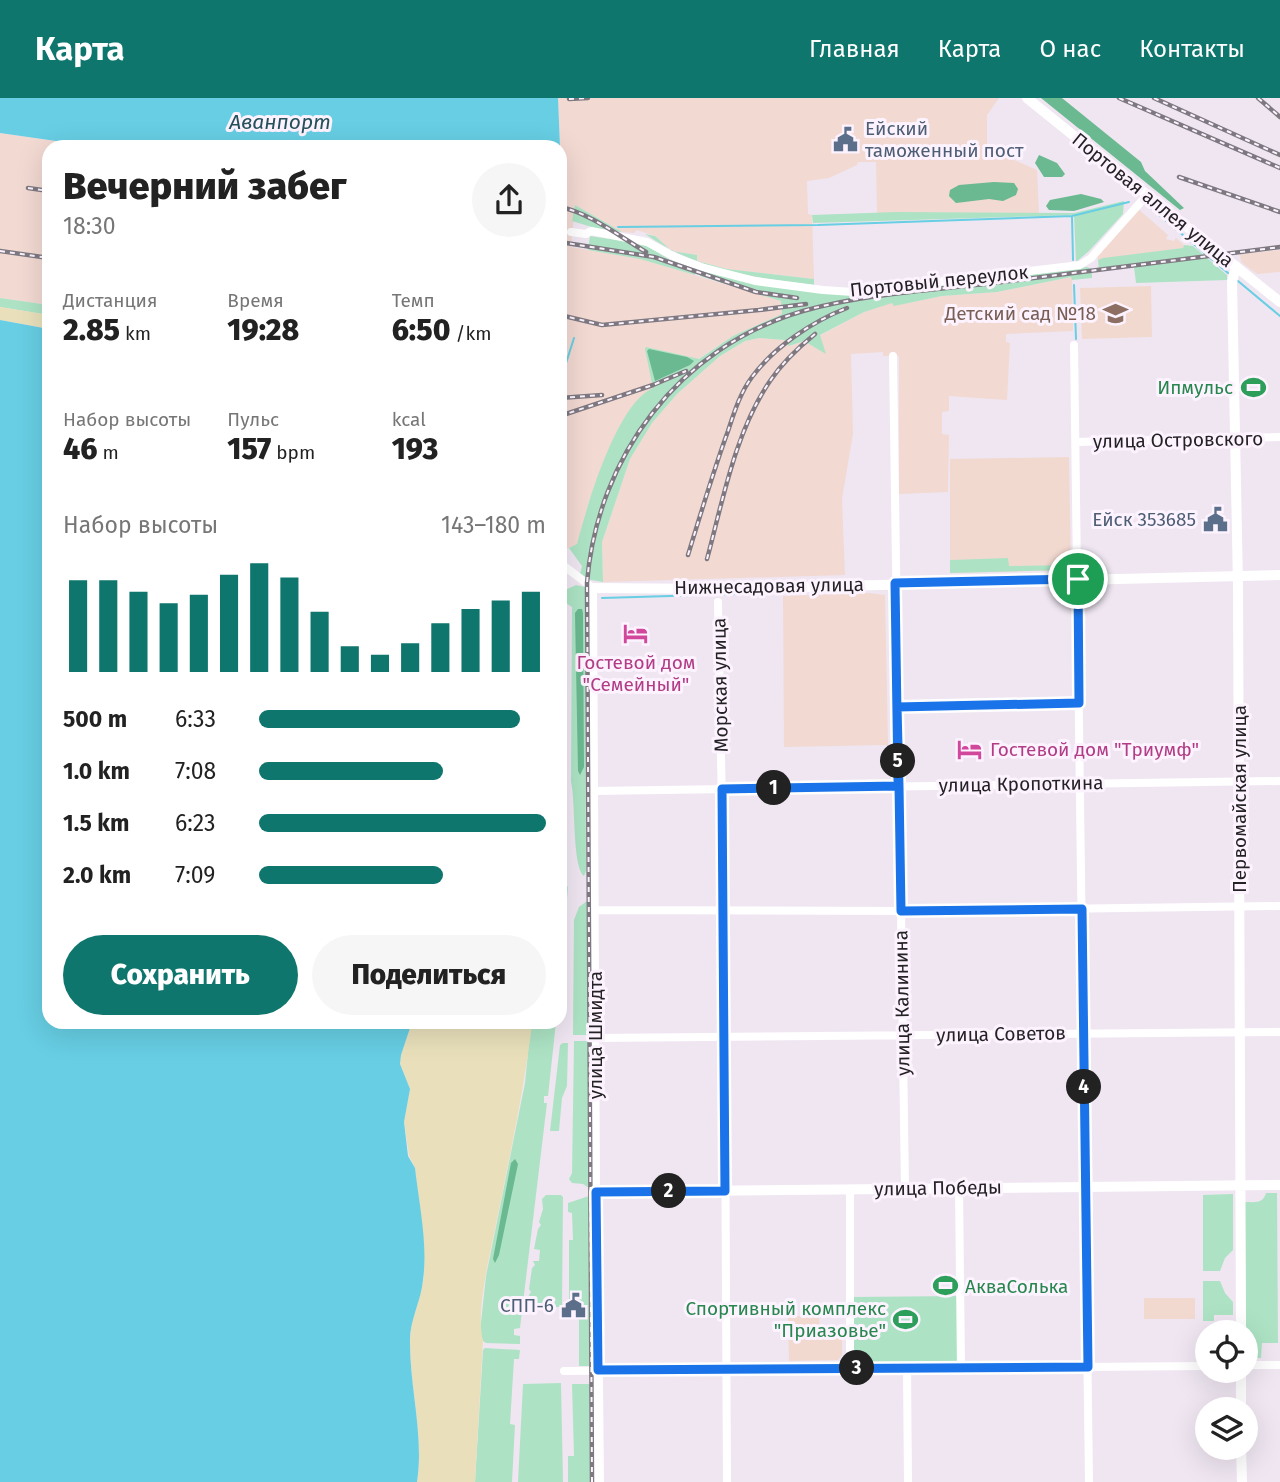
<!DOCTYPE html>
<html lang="ru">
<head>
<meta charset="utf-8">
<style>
  :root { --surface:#fff; --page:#f6f6f6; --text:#222; --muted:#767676; --accent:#0f766e }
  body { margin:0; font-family:"Fira Sans",sans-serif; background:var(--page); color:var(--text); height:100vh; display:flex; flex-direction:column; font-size:26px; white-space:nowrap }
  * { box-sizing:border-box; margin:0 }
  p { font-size:23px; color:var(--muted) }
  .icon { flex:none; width:38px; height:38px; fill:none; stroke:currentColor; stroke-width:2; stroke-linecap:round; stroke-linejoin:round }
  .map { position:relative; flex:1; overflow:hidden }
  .details { position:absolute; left:42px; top:42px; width:525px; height:889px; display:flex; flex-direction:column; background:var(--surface); border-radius:21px; box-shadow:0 7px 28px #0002 }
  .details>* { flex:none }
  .buttons { position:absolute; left:1195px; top:1222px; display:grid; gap:14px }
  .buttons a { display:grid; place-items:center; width:63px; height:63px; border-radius:50%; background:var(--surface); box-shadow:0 7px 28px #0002; font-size:35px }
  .pin { position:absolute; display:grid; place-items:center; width:60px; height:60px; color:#fff; margin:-30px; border:4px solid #fff; border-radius:50%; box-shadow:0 2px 7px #0007 }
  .km { position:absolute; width:35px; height:35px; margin:-18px; border-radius:50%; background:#222; color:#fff; font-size:19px; line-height:35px; text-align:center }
  .round { display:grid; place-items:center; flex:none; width:74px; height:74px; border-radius:37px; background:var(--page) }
  .headline { display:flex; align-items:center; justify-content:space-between; height:119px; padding:0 21px }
  h1 { font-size:38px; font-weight:800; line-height:52px }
  .stats { display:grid; grid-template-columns:repeat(3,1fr); gap:10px; height:119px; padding:7px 21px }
  .stats div { display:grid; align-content:center }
  .stats b { font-size:30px; font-weight:800 }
  .stats small { font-size:19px; font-weight:400 }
  .stats p { font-size:19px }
  .chart { height:196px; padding:14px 21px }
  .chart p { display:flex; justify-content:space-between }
  .chart svg { width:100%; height:126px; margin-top:7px; stroke:var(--accent); stroke-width:6 }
  .button { display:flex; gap:14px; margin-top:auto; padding:14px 21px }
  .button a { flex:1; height:80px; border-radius:42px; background:var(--accent); color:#fff; font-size:28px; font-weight:800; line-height:80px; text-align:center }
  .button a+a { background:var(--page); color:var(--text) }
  ul { padding:0 21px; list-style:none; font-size:23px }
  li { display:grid; grid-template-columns:112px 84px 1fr; align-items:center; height:52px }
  li i { height:18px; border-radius:9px; background:var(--accent) }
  header { display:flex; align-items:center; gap:42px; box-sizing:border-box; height:98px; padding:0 35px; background:var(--accent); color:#fff }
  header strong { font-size:33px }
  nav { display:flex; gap:38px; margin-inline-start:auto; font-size:24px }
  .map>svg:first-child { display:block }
  .industrial { fill:#f2d9d2 }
  .education { fill:#f2d9d0 }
  .green { fill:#ade3c4 }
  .forest { fill:#6ab990 }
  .sand { fill:#e9e0bb }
  .water { fill:#67cee3 }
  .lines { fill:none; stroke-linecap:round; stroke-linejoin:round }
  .stream { stroke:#67cee3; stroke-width:2 }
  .minor { stroke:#fff; stroke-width:8 }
  .tertiary { stroke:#fff; stroke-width:10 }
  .rail-casing { stroke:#7e7880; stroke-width:4.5 }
  .rail { stroke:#fcf3ff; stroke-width:2; stroke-dasharray:5; stroke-linecap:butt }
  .route-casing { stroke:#fff; stroke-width:14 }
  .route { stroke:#1a73e8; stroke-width:9 }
  .labels { text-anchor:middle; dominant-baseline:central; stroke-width:6; stroke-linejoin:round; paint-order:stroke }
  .service-label { font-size:19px; fill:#4e5e75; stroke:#fcf3ff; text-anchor:end }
  .street-label { font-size:19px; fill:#252226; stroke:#fcf3ff }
  .education-label { font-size:19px; fill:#785e54; stroke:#fcf3ff; text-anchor:end }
  .leisure-label { font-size:19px; fill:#27864d; stroke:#fcf3ff; text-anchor:end }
  .hotel-label { font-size:19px; fill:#b23c85; stroke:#fcf3ff }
  .water-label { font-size:21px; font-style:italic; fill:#24525b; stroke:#fcf3ff }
</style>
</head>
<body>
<header>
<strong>Карта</strong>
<nav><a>Главная</a><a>Карта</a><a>О нас</a><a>Контакты</a></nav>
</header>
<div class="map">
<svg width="1280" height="1384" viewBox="0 0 1280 1384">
  <rect width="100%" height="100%" fill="#efe6f2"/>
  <path class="industrial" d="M558,0h441l-12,17v33l50,22 2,43h-162l-1,-51h-18l-1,3 -28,13 -22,3 1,33 4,1 2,64 -87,-10 -30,-8v-6l-25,-4 -17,-15 -18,-6 -3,3 -12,-1 -47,-27 -4,42 70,12 140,42 1,13 -49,22 -79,52 -65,113 -12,44 -17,6 2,-357z
    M0,35l98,14h-49v158l-49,-7z
    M1137,110l31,27 -2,4 8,2 2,-3 8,7 -1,3 -85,12 -1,-7h5v-4z
    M1280,152v22l-23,2 -16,-12 -1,-8z
    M1072,179l1,54 -67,3v8l4,1 -3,57 -58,-4v15l-7,1v22l7,1 -1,57 -49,2v-138h-16v-4l-32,2 2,80 -11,65 3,76 -242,7 -1,-40 28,-83 22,-36 25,-29 43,-38 25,-15 14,-3 26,2 5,6 14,-5 21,12 -6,-17 45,-24 28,-10 11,2 39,-8 55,-4z
    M869,495l16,2 3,150 -104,2 -1,-151z"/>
  <path class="education" d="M1151,188l1,51 -70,2 -2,-51z
    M1069,359l2,113 -121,3v-114z
    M1144,1200h51v21h-51z
    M788,1218h31l1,13 22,-1v27l-4,5 -49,1z"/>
  <path class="green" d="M1124,103l-1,13 -34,37 -13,11 -2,-47 -261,8 -1,-8 84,-3 178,1z
    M575,107l47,27 -27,-4 -23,-7z
    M645,136l10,2 17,15 25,4v6l30,8 87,10v6c-66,-9 -113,-13 -169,-51z
    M590,138l54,8 26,16 26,9 -1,6 -55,-16 -52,-9z
    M1184,147l9,1 34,29v5l-91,3 -2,-16 -35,4 -1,-11 5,-2 80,-10z
    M1087,169l5,2v9l-20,2 -1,-3 -74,15 -55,4 -48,10 -2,-3 -28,9 -44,23 6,19 -22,-13 -15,5 -4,-6 -26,-2 -14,3 -25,15 -43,38 -25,29 -22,36 -28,83 1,40 -12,-2 -11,-6 2,-8 -13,-18 8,-4c10,-38 39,-140 76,-156l-8,-39 1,-2 53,12 34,-23 49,-22 -1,-13 -81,-25 1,-6 160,24z
    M0,200l49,7v10l-49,-8z
    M1008,460l1,8 57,-1v5l-116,3v-13z
    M576,487l9,2 1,284 -2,5c-12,-10 -8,-74 -13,-94l1,-175 -8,-5 1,-12z
    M560,780l8,9 -8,91z
    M587,803l1,134h-15l1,-115 5,-13z
    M531,924h25l-8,74h-4v7h3l-27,225 -6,1v6l6,1v8l-34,-1 -3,-2 -3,-9 6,-56 39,-193z
    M574,943h14l1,147 -6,-4 -11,-1 -3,-4 3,-6z
    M563,945h5l-1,43 -5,12 -3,33h-9l10,-86z
    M1266,1095h11l1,150h-16l-1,15h-15l-1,-156c10,0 18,2 21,-9z
    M1233,1096v56l-8,8 -5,13h-17v-76z
    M546,1097h15l2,2 -1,110h-35l2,-12 2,-3 -2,-3 3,-21 3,-3 -2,-4h6l1,-11 -6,-1 4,-20 3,-4 -2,-3 4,-13 -1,-10z
    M589,1098v170h-10v-58l-10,-1v-67h4l-1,-27 -4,-1v-9z
    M1203,1183h17l5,12 8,9v13h-19v6h-11z
    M958,1198l1,66 -105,2 -1,-67z
    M485,1250l35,2 -1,9h-5l-4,65 5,1 -3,57h-37l8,-132z
    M561,1285l2,99h-45l5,-98z
    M572,1286h18v98h-22v-26h6z"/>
  <path class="forest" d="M1041,0h21l79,64 4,9 39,37 -4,2z
    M1039,57l18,8 8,11 -3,3h-18l-9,-14z
    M994,84l20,1 4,6 -2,6 -13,6 -14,-2 -33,4 -7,-7 1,-6 9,-5z
    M1081,96l20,5 3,3 -30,9 -25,-1 -3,-4 4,-6z
    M649,251l38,8 7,4 -4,4 -35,16 -8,-30z
    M578,511h4l1,4 1,154 -4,8 -2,-4 -3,-158z
    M515,1061l3,5 -19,91 -4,8 -2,-4 18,-96z"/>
  <path class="sand" d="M0,209l49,8v14l-49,-9z
    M412,924h119l1,2c-8,66 -22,131 -35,195 -6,32 -22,92 -14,122l-8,141h-58c7,-47 -7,-92 -7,-139 -1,-25 14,-48 14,-73 1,-34 -6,-69 -9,-102l-6,-12 -5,-34 6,-33 -10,-25 1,-9z"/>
  <path class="water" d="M0,0h558l2,49h-462l-98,-14z
    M0,222l49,9v693h363l-11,33 -1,9 10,25 -6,33 4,34 7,12c4,36 13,76 8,112 -2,22 -14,41 -13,63 0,47 14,92 7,139h-417z"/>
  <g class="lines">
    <path class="stream" d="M1145,105l83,70
      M1072,118l1,44
      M618,129l200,-2 254,-9 57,-14
      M1238,183l42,35
      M1074,187l2,54
      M560,284l14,-44
      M602,500l172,-5"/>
    <path class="minor" d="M571,134l15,2 5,-3 56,11 28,15 26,10 54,14 68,9 30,2 227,-27 11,-7 56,-63
      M1074,247l15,1137
      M893,258l12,833
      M1076,344l204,-5
      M560,465l33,25 3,604
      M718,504l6,308 3,572
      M897,609l182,-4
      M593,693l687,-10
      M594,812l314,1 372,-5
      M595,940l685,-6
      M959,1090l2,180
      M850,1091v179
      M1246,1267h34
      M907,1270l1,114
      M564,1273l644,-5"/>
    <path class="tertiary" d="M1027,0l253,204
      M1236,168l-4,16 6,303 3,747
      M593,490l125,1 562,-14
      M1241,1272v39
      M1241,1349l1,35
      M599,1384l-3,-290 684,-7"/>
    <defs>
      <path id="rail" d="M1119,0l161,70
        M1154,0l126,57
        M1258,0l22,19
        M569,1l19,-1
        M1179,79l101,35
        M28,90l21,3
        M560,109c28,5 62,31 86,45
        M560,144l94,15 102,35 41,6
        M0,153l49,7
        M560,217l42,10 157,-15 47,-6
        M560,300l42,-3
        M560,318l93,-31 33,-14
        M688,457c13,-42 25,-83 40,-124 6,-18 12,-38 24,-54 22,-30 61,-56 95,-69
        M707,461c16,-59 28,-127 63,-178 12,-18 29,-34 45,-47
        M592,1384l-5,-899c10,-126 92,-236 216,-272 65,-18 133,-21 199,-29 93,-12 185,-23 278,-35"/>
    </defs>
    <use href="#rail" class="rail-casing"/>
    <use href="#rail" class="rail"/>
  </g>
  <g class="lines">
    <defs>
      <path id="route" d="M1078,481l1,124 -182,4 2,79 -177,3 3,402 -129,1 2,178 490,-3 -6,-458 -181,2 -2,-125 -1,-6 -3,-197 183,-4"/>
    </defs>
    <use href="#route" class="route-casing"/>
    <use href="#route" class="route"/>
  </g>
  <defs>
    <symbol id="civic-bare" viewBox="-9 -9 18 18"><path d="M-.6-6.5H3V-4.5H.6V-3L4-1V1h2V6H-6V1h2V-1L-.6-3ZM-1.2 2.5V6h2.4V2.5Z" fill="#5c6f8a" stroke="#fcf3ff" stroke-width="2.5" paint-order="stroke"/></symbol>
    <symbol id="school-bare" viewBox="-9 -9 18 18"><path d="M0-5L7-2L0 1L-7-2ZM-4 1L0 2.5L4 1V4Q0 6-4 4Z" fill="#8d6e63" stroke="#fcf3ff" stroke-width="2.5" paint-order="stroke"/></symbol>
    <symbol id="stadium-bare" viewBox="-9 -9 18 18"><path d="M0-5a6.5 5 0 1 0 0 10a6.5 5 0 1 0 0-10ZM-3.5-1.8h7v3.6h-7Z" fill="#2e9e5b" stroke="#fcf3ff" stroke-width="2.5" paint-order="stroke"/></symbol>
    <symbol id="hotel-bare" viewBox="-9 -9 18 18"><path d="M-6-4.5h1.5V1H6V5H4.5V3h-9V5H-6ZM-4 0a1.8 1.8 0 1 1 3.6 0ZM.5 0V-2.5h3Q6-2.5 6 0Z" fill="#d1479c" stroke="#fcf3ff" stroke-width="2.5" paint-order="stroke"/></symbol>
  </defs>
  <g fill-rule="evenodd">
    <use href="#civic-bare" x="828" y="24" width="35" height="35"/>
    <use href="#school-bare" x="1098" y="198" width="35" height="35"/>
    <use href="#stadium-bare" x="1236" y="272" width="35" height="35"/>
    <use href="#civic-bare" x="1198" y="404" width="35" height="35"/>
    <use href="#hotel-bare" x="618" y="518" width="35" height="35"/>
    <use href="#hotel-bare" x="952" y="634" width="35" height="35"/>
    <use href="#stadium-bare" x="928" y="1170" width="35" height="35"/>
    <use href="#civic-bare" x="556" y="1190" width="35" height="35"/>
    <use href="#stadium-bare" x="888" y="1204" width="35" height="35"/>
  </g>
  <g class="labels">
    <g class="service-label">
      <text x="865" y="30" text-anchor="start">Ейский<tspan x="865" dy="22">таможенный пост</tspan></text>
      <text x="1196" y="421">Ейск 353685</text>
      <text x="554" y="1207">СПП-6</text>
    </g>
    <g class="street-label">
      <text transform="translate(1153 102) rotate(39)">Портовая аллея улица</text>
      <text transform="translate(939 183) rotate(-6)">Портовый переулок</text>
      <text transform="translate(1178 342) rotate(-1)">улица Островского</text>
      <text transform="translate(769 488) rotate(-1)">Нижнесадовая улица</text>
      <text transform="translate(720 587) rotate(-91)">Морская улица</text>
      <text transform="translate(1021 686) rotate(-1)">улица Кропоткина</text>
      <text transform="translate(1239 701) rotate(-90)">Первомайская улица</text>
      <text transform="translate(902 905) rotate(-91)">улица Калинина</text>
      <text transform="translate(1001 936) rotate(-1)">улица Советов</text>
      <text transform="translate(595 937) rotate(-90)">улица Шмидта</text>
      <text transform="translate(938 1090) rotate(-1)">улица Победы</text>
    </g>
    <g class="education-label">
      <text x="1096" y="215">Детский сад №18</text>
    </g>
    <g class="leisure-label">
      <text x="1233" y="289">Ипмульс</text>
      <text x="965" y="1188" text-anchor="start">АкваСолька</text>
      <text x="886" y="1210">Спортивный комплекс<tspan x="886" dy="22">"Приазовье"</tspan></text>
    </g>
    <g class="hotel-label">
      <text x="636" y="564">Гостевой дом<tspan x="636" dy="22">"Семейный"</tspan></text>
      <text x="990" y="651" text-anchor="start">Гостевой дом "Триумф"</text>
    </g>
    <g class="water-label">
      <text x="280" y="24">Аванпорт</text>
    </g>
  </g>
</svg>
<div class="buttons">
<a><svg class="icon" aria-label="locate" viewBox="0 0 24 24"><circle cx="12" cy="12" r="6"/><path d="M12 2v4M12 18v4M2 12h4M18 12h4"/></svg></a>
<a><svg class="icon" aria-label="layers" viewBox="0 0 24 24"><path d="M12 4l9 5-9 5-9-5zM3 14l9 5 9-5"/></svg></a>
</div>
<div class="pin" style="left:1078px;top:481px;background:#1e9e55"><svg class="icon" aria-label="arrive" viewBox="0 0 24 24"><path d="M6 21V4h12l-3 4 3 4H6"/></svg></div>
<b class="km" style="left:774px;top:690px">1</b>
<b class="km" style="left:669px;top:1093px">2</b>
<b class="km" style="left:857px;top:1270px">3</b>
<b class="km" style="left:1084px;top:989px">4</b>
<b class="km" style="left:898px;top:663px">5</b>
<section class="details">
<div class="headline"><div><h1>Вечерний забег</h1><p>18:30</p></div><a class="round"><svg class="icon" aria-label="share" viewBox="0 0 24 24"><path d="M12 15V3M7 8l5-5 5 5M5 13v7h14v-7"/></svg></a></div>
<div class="stats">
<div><p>Дистанция</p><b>2.85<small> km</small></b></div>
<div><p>Время</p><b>19:28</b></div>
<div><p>Темп</p><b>6:50<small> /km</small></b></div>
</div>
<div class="stats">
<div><p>Набор высоты</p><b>46<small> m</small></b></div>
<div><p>Пульс</p><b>157<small> bpm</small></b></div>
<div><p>kcal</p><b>193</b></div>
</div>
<div class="chart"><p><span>Набор высоты</span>143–180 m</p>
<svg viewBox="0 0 160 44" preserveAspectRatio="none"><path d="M5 44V12M15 44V12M25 44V16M35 44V20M45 44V17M55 44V10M65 44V6M75 44V11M85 44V23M95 44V35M105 44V38M115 44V34M125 44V27M135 44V22M145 44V19M155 44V16"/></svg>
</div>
<ul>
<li><b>500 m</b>6:33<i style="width:91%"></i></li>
<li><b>1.0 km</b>7:08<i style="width:64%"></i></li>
<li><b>1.5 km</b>6:23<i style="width:100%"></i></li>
<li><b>2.0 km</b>7:09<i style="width:64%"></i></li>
</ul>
<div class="button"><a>Сохранить</a><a>Поделиться</a></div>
</section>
</div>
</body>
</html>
